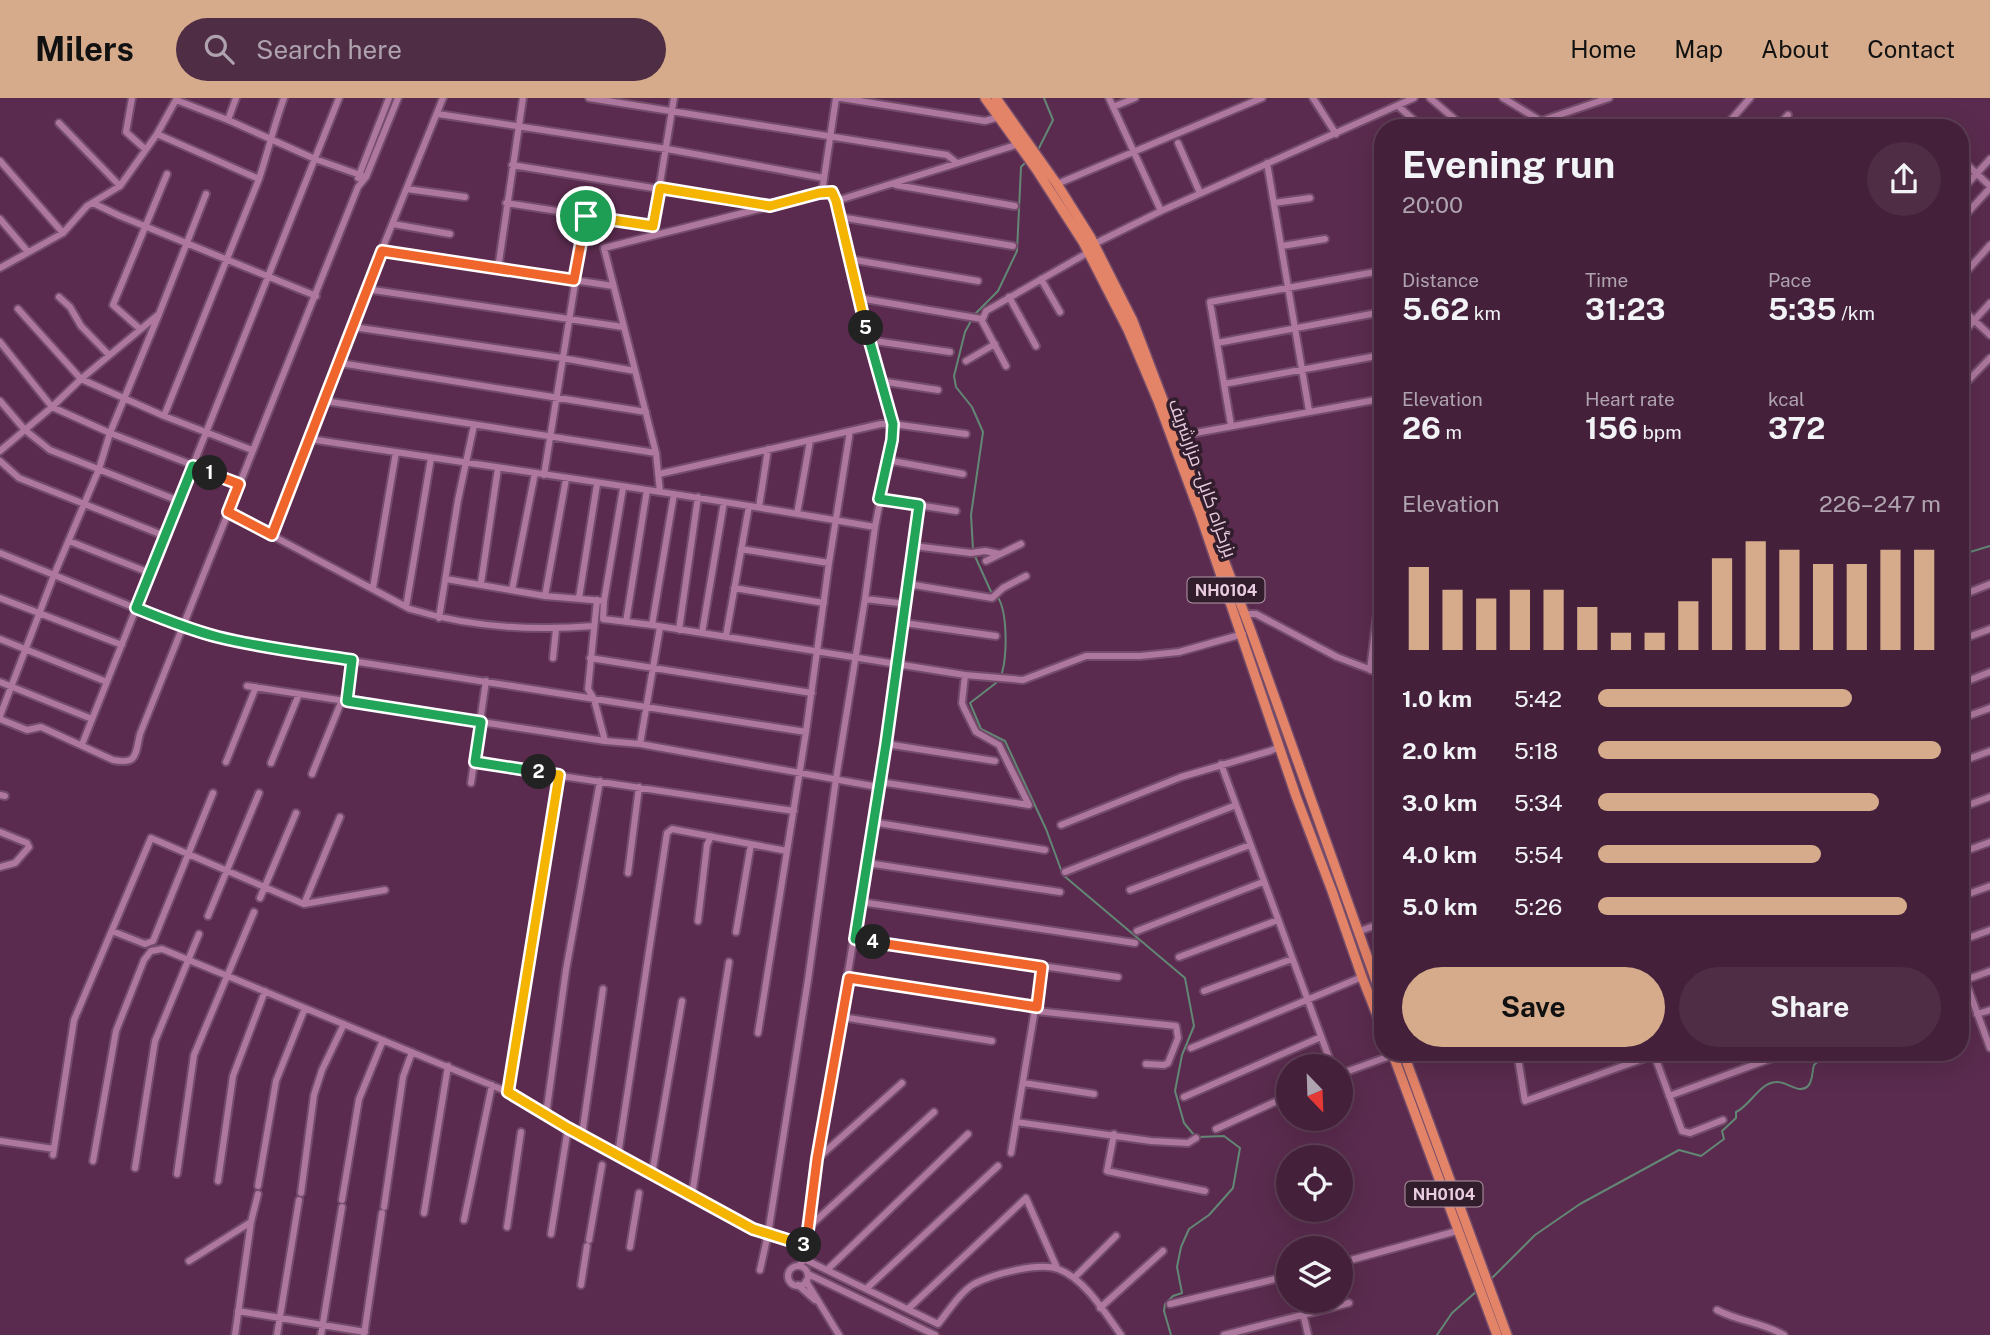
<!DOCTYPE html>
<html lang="en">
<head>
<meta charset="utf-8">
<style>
  :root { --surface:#44203a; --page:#4e2d45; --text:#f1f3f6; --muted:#afa3af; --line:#5c3e54; --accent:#d6ab8b }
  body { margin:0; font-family:"Public Sans",Cairo,sans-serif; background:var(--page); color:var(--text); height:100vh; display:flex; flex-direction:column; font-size:26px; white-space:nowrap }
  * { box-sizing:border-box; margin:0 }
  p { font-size:23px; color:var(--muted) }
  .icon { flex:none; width:38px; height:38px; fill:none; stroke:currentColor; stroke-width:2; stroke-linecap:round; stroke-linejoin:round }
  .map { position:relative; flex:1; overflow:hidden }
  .details { position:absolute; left:1374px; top:21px; width:595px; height:942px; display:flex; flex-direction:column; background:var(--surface); border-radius:28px; box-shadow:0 7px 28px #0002,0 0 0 2px var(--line) }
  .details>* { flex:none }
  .needle { width:46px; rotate:157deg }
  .fabs { position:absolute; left:1276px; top:956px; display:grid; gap:14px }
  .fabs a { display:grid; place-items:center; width:77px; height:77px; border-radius:50%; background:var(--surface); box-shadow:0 7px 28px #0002,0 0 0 2px var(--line); font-size:35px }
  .pin { position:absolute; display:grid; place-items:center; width:60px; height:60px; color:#fff; margin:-30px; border:4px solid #fff; border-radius:50%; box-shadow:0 2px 7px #0007 }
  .km { position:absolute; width:35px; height:35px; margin:-18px; border-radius:50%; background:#222; color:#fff; font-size:19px; line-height:35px; text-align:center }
  .round { display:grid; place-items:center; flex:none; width:74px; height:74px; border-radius:37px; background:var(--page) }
  .head { display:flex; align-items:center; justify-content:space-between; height:119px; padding:0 28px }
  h1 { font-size:38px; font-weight:700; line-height:52px }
  .stats { display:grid; grid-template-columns:repeat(3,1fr); gap:10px; height:119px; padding:7px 28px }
  .stats div { display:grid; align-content:center }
  .stats b { font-size:30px; font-weight:700 }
  .stats small { font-size:19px; font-weight:400 }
  .stats p { font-size:19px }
  .chart { height:196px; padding:14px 28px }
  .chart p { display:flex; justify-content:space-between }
  .chart svg { width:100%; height:126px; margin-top:7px; stroke:var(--accent); stroke-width:6 }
  .button { display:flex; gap:14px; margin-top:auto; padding:14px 28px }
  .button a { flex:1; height:80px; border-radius:42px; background:var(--accent); color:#111; font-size:28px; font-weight:700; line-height:80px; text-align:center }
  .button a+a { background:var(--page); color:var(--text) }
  ul { padding:0 28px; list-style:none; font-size:23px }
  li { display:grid; grid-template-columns:112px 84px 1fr; align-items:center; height:52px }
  li i { height:18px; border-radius:9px; background:var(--accent) }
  header { display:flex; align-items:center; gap:42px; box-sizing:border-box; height:98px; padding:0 35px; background:var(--accent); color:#111 }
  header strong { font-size:33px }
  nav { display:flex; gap:38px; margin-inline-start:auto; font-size:24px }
  .search { width:490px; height:63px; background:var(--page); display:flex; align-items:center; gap:18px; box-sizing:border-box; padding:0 24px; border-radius:38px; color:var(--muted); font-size:26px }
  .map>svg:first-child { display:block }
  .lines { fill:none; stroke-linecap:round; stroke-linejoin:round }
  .stream { stroke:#638775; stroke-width:2 }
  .minor-casing { stroke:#744c6b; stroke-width:10 }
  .highway-casing { stroke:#744c6b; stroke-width:12 }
  .minor { stroke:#ad779e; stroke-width:6 }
  .highway { stroke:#e38367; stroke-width:9 }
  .split-1-casing { stroke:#fff; stroke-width:14 }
  .split-2-casing { stroke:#fff; stroke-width:14 }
  .split-3-casing { stroke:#fff; stroke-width:14 }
  .split-4-casing { stroke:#fff; stroke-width:14 }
  .split-5-casing { stroke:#fff; stroke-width:14 }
  .split-6-casing { stroke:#fff; stroke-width:14 }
  .split-1 { stroke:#f0652b; stroke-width:9 }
  .split-2 { stroke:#22a559; stroke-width:9 }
  .split-3 { stroke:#f5b400; stroke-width:9 }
  .split-4 { stroke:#f0652b; stroke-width:9 }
  .split-5 { stroke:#22a559; stroke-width:9 }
  .split-6 { stroke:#f5b400; stroke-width:9 }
  .labels { text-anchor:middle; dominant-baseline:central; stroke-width:7; stroke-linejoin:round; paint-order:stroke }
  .shield { fill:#321d2d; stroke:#b298aa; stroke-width:2 }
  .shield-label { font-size:16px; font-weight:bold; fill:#e9cce0 }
  .street-label { font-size:18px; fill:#e9cce0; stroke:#321d2d }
</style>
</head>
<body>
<header>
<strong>Milers</strong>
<div class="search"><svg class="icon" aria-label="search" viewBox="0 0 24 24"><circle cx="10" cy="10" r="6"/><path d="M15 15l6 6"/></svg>Search here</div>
<nav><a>Home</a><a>Map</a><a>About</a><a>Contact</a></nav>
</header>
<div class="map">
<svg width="1990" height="1237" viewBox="0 0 1990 1237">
  <rect width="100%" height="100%" fill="#5a2b4e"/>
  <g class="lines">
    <path class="stream" d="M1038,52l15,-30 -9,-22
      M975,216l23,-23 19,-40 4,-84 6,-6
      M972,221l-7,13 -11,44 2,11 16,20 11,25 -12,83 2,34
      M974,456l18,40
      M1960,457l30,-9
      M997,498c11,15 10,59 5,77
      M996,585l-26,20 11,26 24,12 41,88 17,46 122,103 9,48 -12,29 -7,36 9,32 10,12
      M1492,1180l43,-43 45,-31 99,-54 22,6 23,-17 -2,-8 14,-13v-6c14,-6 23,-29 40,-30 11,-1 23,13 32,4 5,-5 4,-15 6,-21l6,-5v-8
      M1171,1237l-7,-24 1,-7 8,-8 9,-3 -5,-26 4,-20 8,-18 20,-14 24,-27 7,-40 -16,-12 -25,1
      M1437,1237l15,-22 25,-22"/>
    <defs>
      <path id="minor" d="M132,0l-6,34 19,17
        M589,0l358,57 10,8
        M841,0l144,23 14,-4
        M1109,0l52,113
        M1313,0l23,36
        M1430,0l35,30
        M1503,0l38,23 68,-23
        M176,2l52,20 87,39 51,18
        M1398,8l25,22
        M1113,9l22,-9
        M438,16l229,35 157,29
        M228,22l8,-22
        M59,25l61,63
        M1724,30l26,-30
        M1776,30l12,-13
        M157,36l102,45
        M1178,45l22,50
        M1960,60l30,28
        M0,63l63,72
        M1267,65l42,248
        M512,67l245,40c26,2 49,-13 75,-13l4,9 32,139 25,84 -1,16 -17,87 -10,72 -29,180 -28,201 -40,254 -8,36
        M358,80l31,-80
        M1057,86l205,-86
        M896,87l119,21
        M407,91l58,8
        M822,94l14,-94
        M1960,94l30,-33
        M836,103l183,-57
        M93,105l27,13 196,80
        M506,105l147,23 21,-128
        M1274,105l36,-5
        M840,119l173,29
        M0,121l28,33
        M1960,123l30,-33
        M393,126l57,10
        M1094,146l67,-33 253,-113
        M1282,148l43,-7
        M382,153l231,35
        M849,161l129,22
        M0,170l63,-35 24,-27 33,-20 37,-52 20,-36
        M498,171l25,-171
        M1041,181l19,33
        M1960,181l30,-34
        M366,191l257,38
        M59,199l11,10 11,19 28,29
        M1009,199l27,49
        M859,200l123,21
        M1960,209l30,28
        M18,211l63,70 83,37 88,34
        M353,229l209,31 73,13
        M140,231l-27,-24 54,-131
        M1960,238l30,-33
        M868,242l82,12
        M0,244l52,65 58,26 129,50
        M1217,245l165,-31
        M966,263l29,-17
        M340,265l306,49
        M1006,268l-24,-45 4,-10 103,-59
        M880,283l58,9
        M1224,286l158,-29
        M1963,288l27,-28
        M0,303l25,29 25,20 129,51
        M325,303l331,52
        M164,318l95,-237c9,-27 15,-54 25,-81
        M1231,327l-21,-123 165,-30
        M1179,338l196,-36
        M310,341c188,29 377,55 565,88
        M0,353l52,-44 29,-28 78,-65 47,-120
        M887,362l76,14
        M0,363l19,17 146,58
        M659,376l222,-50h12l73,10
        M544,377l42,-259
        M623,390l-19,113 -1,18 49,6 313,50 58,5 63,-24h54l39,-4 64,-18
        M660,394l-4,-39 -52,-205 159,-40
        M879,401l77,12
        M759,409l9,-58
        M228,414l182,97c59,18 123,22 184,17
        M797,416l13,-73
        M272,437l68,-172 26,-74 77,-191
        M69,443l81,32
        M914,448l57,7 14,-2 15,3
        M741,451l88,14
        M0,455l182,74 68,18 556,87
        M986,463l35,-17
        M446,481l99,17 59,5
        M481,485l17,-115
        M908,486l84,14 11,-10 23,-12
        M373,490l23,-136
        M734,490l90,15
        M512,492l23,-117
        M545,498l21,-117
        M1960,498l30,-12
        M0,500l122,47
        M579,500l18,-114
        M865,501l42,5
        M597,502l-9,89 6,10 11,42
        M406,509l25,-149
        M1244,516h12l81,43 45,17
        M439,520l19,-118 16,-75
        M626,524l21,-132
        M904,525l92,13
        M652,527l22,-131
        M679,532l19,-133
        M702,535l22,-131
        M726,538l23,-130
        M0,541l107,43
        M1960,542l30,-11
        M553,560l3,-29
        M590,560l222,35
        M1370,572l12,-95
        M0,584l92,37
        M1960,586l30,-12
        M247,588l358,55 35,3 238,43
        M347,603l5,-41
        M0,618l54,-141 45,-106 11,-36 49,-119
        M0,621l27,11 14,-3 72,33c25,5 22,-6 27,-26l218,-547 8,-10 32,-79
        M1960,621l30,-11
        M83,644l256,-644
        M640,646l20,-117
        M886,646l109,17
        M226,664l30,-75
        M1960,664l30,-11
        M271,665l28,-69
        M475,665l319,48
        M1221,666l111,302
        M312,676l30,-74
        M880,684l149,23 -30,-60 -23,-13 -12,-24 -2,-5 3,-28
        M471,685l15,-102
        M0,697l5,1
        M1960,710l30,-11
        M872,724l173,28
        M1061,727l120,-48 89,-26 9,-4
        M0,734l27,11 2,4 -14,16 -15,4
        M1960,755l30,-11
        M867,765l193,29
        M1065,774l171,-67
        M628,775l11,-86
        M1130,792l120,-45
        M1960,799l30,-11
        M260,800l36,-85
        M861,804l274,41
        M304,806l36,-87
        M208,818l51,-123
        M698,823l9,-76 4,-9
        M112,833l33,13 8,-3 60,-148
        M1137,833l126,-49
        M1360,833l22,-8
        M736,834l15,-88
        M855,841l263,38
        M1960,843l30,-11
        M1179,859l99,-37
        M1960,868l30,82
        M849,880l188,29
        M1960,884l30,-11
        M1204,893l88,-32
        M1036,913l140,15 2,12 -10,25 -4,2 -18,-1
        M1977,916l13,-4
        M842,919l150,24
        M758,935l48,-301 23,-169 21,-132
        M1191,950l171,-71
        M1517,954l8,49 137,-49
        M1654,956l28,77 8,2 33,-13
        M1518,961l21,-7
        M1340,976l53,-19
        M1024,985l70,11
        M508,994l51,-317
        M1669,998l117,-43
        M1184,999l137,-60
        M546,1017l20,-145 34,-189
        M1016,1024l135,19 37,2 8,-5
        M1216,1031l72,-33
        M1114,1036l-7,37 98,20
        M582,1037l21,-146
        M0,1043l54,8
        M1011,1055l31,-186
        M53,1057l21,-135 77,-182 153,66 81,-14
        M618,1057l49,-322 5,-4 115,22
        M817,1061l85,-76
        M93,1063l23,-130 28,-71 7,-9 11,-2 346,143 60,36 185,101 53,17
        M135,1070l20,-127 44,-107
        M177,1076l17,-119 60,-143
        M652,1076l30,-173
        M218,1083l15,-105 32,-85
        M258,1088l18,-105 29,-73
        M301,1095l13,-98 8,-25 22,-46
        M692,1097l37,-233
        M342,1102l17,-101 24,-59
        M384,1109l19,-130 9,-25
        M424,1115l24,-147
        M464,1122l28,-135
        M507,1129l14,-95
        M809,1129l125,-115
        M551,1136l17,-106
        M589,1142l13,-75
        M630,1149l9,-54
        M804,1161l134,65c10,-12 22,-32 36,-40 19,-10 64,-22 84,-15 27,10 47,44 63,66
        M189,1163l62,-39
        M1340,1165l117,-32
        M799,1168l5,-7 13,-100 69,-415 33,-239
        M788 1178a10 10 0 1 1 20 0a10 10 0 1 1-20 0Z
        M827,1172l141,-136
        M808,1176l127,61
        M1074,1180l42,-42
        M806,1183l33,54
        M581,1187l6,-39
        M798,1187l17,15
        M866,1191l132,-123
        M1300,1202l8,35
        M1170,1206l118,-28
        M1100,1210l63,-57
        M908,1211l118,-111 31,70
        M1717,1212c23,12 44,12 67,25
        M238,1213l127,21
        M235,1237l16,-113 7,-28
        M277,1237l22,-135
        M321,1237l21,-128
        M364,1237l18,-122
        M1224,1237l125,-32"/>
      <path id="highway" d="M985,0l51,71 47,73 45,88 30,71 43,116 95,279 36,95 30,86 20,51
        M996,0l61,86 34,54 42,83 118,310 131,367
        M1392,954l105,283
        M1403,954l104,283"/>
    </defs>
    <use href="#minor" class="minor-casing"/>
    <use href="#highway" class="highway-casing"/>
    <use href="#minor" class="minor"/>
    <use href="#highway" class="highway"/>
  </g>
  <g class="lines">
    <defs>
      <path id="split-1" d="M210,375l29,11 -11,28 44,23 110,-284 192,29 12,-64"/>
      <path id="split-2" d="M210,375l-17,-7 -57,142c27,11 54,22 82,29 44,11 89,16 134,23l-5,41 134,21 -6,40 64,10"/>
      <path id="split-3" d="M539,674l20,3 -51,317 60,36 185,101 51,16"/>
      <path id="split-4" d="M804,1147l2,1 11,-87 32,-181 188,29 5,-40 -169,-25"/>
      <path id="split-5" d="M866,230l27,96 -1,16 -13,59 40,6 -33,239 -31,195 18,3"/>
      <path id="split-6" d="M586,118l67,10 7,-38 110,18 49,-13 13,-1 4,9 30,127"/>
    </defs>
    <use href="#split-1" class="split-1-casing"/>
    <use href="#split-2" class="split-2-casing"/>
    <use href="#split-3" class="split-3-casing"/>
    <use href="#split-4" class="split-4-casing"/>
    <use href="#split-5" class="split-5-casing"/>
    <use href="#split-6" class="split-6-casing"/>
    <use href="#split-1" class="split-1"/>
    <use href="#split-2" class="split-2"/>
    <use href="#split-3" class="split-3"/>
    <use href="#split-4" class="split-4"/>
    <use href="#split-5" class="split-5"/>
    <use href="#split-6" class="split-6"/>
  </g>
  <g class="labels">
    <g class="shield">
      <rect x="1187.5" y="479.5" width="77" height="25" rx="5"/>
      <rect x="1405.5" y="1083.5" width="77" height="25" rx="5"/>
    </g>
    <g class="shield-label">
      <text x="1226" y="492">NH0104</text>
      <text x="1444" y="1096">NH0104</text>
    </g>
    <g class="street-label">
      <text transform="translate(1203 380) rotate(70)">بزرگراه کابل - مزارشریف</text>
    </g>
  </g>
</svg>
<div class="fabs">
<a><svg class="needle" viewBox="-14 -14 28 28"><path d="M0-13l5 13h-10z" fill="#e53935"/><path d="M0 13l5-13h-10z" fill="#afa3af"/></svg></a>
<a><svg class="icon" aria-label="locate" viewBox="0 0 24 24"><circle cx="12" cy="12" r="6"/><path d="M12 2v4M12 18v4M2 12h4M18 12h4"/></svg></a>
<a><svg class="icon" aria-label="layers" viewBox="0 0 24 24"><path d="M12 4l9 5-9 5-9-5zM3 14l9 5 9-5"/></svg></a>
</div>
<div class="pin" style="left:586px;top:118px;background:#1e9e55"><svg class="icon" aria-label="arrive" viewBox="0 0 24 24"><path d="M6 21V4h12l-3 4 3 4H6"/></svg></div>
<b class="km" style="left:210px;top:375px">1</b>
<b class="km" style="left:539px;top:674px">2</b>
<b class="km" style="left:804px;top:1147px">3</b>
<b class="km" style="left:873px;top:844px">4</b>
<b class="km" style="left:866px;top:230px">5</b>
<section class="details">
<div class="head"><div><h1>Evening run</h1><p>20:00</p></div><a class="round"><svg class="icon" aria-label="share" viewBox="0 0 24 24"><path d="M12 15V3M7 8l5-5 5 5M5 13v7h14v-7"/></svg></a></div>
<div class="stats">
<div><p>Distance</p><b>5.62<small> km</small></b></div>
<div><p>Time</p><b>31:23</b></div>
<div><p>Pace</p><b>5:35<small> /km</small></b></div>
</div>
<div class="stats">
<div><p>Elevation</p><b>26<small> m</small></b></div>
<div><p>Heart rate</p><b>156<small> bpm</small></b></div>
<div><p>kcal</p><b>372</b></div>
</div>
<div class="chart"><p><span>Elevation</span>226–247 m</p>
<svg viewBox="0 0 160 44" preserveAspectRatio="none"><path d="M5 44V15M15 44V23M25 44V26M35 44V23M45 44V23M55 44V29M65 44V38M75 44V38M85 44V27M95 44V12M105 44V6M115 44V9M125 44V14M135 44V14M145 44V9M155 44V9"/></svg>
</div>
<ul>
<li><b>1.0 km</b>5:42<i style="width:74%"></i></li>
<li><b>2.0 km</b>5:18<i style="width:100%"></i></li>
<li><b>3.0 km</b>5:34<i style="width:82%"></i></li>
<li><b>4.0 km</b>5:54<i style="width:65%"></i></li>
<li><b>5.0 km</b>5:26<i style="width:90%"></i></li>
</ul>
<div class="button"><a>Save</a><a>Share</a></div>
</section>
</div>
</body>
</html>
